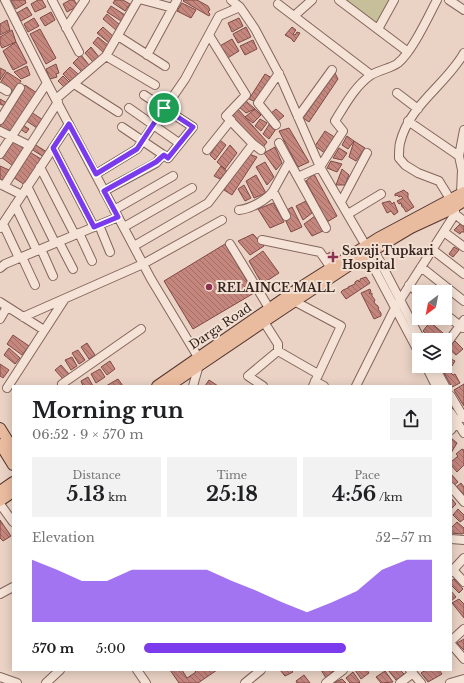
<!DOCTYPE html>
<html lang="en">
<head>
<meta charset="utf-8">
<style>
  :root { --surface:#fff; --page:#f2f2f2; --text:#202124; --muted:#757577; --accent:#7c3aed }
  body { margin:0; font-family:"Libre Baskerville",serif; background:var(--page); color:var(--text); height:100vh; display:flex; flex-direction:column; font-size:15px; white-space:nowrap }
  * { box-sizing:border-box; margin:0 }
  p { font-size:13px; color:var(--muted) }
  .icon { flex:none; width:22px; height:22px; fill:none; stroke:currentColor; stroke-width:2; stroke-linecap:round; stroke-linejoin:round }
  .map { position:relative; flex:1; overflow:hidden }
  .details { position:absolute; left:12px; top:385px; width:440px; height:286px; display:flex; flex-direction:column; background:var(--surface); border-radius:0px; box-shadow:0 2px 10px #0003 }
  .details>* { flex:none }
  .needle { width:26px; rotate:212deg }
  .buttons { position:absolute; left:412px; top:285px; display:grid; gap:8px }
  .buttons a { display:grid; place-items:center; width:40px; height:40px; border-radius:0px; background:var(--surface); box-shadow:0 2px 10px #0003; font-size:20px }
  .pin { position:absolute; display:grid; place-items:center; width:34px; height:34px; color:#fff; margin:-17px; border:2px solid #fff; border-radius:50%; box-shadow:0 1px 4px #0007 }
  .round { display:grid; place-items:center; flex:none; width:42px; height:42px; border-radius:0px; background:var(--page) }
  .headline { display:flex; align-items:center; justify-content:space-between; height:68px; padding:0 20px }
  h1 { font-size:22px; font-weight:700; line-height:30px }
  .metrics { display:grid; grid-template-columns:repeat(3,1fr); gap:6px; height:68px; padding:4px 20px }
  .metrics div { display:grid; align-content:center; border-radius:0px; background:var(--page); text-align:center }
  .metrics b { font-size:20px; font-weight:700 }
  .metrics small { font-size:11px; font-weight:400 }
  .metrics p { font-size:11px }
  .chart { height:112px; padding:8px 20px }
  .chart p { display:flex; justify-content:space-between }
  .chart svg { width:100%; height:72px; margin-top:4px; fill:var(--accent); opacity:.7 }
  ul { padding:0 20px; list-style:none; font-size:13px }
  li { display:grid; grid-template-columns:64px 48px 1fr; align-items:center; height:30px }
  li i { height:10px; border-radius:5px; background:var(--accent) }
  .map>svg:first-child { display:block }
  .green { fill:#c7bf99 }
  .building { fill:url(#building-back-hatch); stroke:#804a44 }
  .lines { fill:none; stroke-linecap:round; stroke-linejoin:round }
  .minor-casing { stroke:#83655c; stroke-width:10 }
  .major-casing { stroke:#523630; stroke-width:12 }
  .minor { stroke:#f6e3d7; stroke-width:8 }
  .major { stroke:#eabc9f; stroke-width:10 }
  .route-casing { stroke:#fff; stroke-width:8 }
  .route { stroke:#7c3aed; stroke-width:5 }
  .poi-dot { fill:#8d314e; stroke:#f2e0d3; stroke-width:1.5 }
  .labels { text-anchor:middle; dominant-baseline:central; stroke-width:4; stroke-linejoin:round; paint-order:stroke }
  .poi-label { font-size:12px; font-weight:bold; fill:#35231f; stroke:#f2e0d3; text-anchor:start }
  .street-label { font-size:12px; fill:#35231f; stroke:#f2e0d3 }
</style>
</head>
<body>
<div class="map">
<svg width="464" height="683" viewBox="0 0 464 683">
  <defs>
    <pattern id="building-back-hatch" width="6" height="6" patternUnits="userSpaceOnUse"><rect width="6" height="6" fill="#c5867e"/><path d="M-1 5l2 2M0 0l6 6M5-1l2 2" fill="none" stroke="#a16d67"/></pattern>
  </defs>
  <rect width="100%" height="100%" fill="#ead3c5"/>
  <path class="green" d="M339,0h52l-17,26z"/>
  <path class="building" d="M13,0h12l1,3 -10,6 -5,-8z
    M38,0h4l4,7 -11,5 -4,-8z
    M70,0h4l4,6 -11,6 -4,-8z
    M115,0h8l7,4 -5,7 -12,-8z
    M184,0h13l11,6 2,4 -2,2 2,2 -1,2 -26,-15z
    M182,3l14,7 -5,8 -14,-7z
    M111,6l14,9 -4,6 -14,-9z
    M27,7l5,8 -11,6 -4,-8z
    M51,12l4,8 -10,6 -5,-8z
    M107,14l13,11 -4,5 -13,-11z
    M34,18l5,8 -11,6 -4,-8z
    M239,18l4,8 -11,6 -4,-9z
    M7,20l3,10 -10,5v-11z
    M103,27l11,10 -5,6 -12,-10z
    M246,27l5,10 -13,6 -5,-9z
    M292,27l4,3 -3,4 2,1 2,-3 3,1 -6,9 -2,-2v-1l-7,-4z
    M40,29l16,29 -10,6 -16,-30z
    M12,30l4,12 -14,6 -2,-4v-7z
    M98,37l11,9 -6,6 -10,-9z
    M232,39l7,12 -13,8 -8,-12z
    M253,40l4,9 -12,6 -5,-9z
    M16,42l11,21 -14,7 -10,-19z
    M91,47l8,10 -6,5 -8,-9z
    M81,55l8,10 -7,7 -9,-9z
    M56,64l3,9 -3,1 1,3 -7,2 -4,-10z
    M27,66l3,9 -9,4 -7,-7z
    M70,67l8,7 -7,8 -8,-8z
    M0,68l6,3 -6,9z
    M7,72l14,9 -7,10 -14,-8z
    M335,73l3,6 -29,43 -6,-4z
    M265,74l7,4 -18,23 -5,-2z
    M63,76l6,6 -5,5 -6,-6z
    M25,85l12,8 -26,41 -11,-8z
    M0,99l7,4 -2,3 -5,-2z
    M246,101l9,8 -9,4 -7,-6z
    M238,109l29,33 -6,8 -29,-34z
    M255,109l6,6 -8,8 -8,-6z
    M276,109l8,7 -6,5 -8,-7z
    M31,112l12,8 -6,8 -12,-8z
    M260,119l7,4 -6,8 -6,-5z
    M270,123l6,6 -7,10 -6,-5z
    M23,125l6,4 -3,4 -6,-4z
    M289,128l20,34 -11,5 -19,-36z
    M325,131l11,7 -10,16 -11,-8z
    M347,136l7,5 -6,8 -6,-4z
    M13,140l12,8 -12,18 -12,-9z
    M220,140l6,5 -11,15 -5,-5z
    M354,141l11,7 -9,13 -7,-4z
    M34,144l13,8 -3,5 -13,-8z
    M230,145l7,8 -12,16 -8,-7z
    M275,147l7,16 -6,7 -12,-17z
    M339,148l8,5 -5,7 -9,-2z
    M28,151l13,8 -16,26 -12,-8z
    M249,154l8,3 -25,38 -8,-5z
    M331,161l11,3 -5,8 -10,-4z
    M265,162l9,15 -7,8 -11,-18z
    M0,166l9,4 -5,11 -4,-2z
    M221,166l6,5 -7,8 -6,-3z
    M342,169l7,6 -4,10h-9z
    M314,174l23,42 -10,6 -21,-41z
    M256,175l10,18 -12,5 -8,-17z
    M244,185l7,13 -6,3 -7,-12z
    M404,190l2,2 2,1v5l6,9 -8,5 -3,-5h-1l-1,-4 -2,1 -2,-3 6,-3 -2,-2 -2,1 -2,-2 -2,1v-2z
    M306,201l6,12 -9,7 -7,-14z
    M390,201l2,3 2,-2 4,10 -4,3 -3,-4 -4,2 -5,-10z
    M273,203l11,19 -14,6 -12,-19z
    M292,207l10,20 -11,5 -9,-19z
    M315,216l8,15 -11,5 -8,-12z
    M460,224l4,3v5h-3l-1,2 -6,-4z
    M253,234l11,12 -14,9 -12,-14z
    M225,244l29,49 -61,36 -29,-48z
    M454,247l5,3 -6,7 -4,-3z
    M333,250l6,10 -9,5 -6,-9z
    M263,251l16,22 -17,11 -13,-23z
    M366,277l4,6 -24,16 -5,-7 2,-2 5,-2v-1l7,-3v-2l3,-2 1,2 1,-1v-2z
    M370,289l1,3 -2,1 1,1 2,-1v3l3,4 -1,2 2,3h1l2,3 -1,1 3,4v3l-7,3 -13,-26z
    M430,322l13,11 -4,4 -4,-3 -4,4 -8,-7z
    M13,335l16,11 -7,9 -15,-11z
    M455,341l8,8 -7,6 -8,-7z
    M87,343l8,12 -6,4 -8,-12z
    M9,348l11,10 -5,6 -11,-9z
    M78,350l7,10 -6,4 -7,-11z
    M72,357l5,9 -6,4 -6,-10z
    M445,357l3,1 -1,2 2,2 2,-3 4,2 -3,5 -3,-3 -3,4z
    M110,361l5,8 -8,6 -6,-8z
    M0,364l9,6 -6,8 -3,-2z
    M61,365l8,9 -6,5 -8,-9z
    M100,369l5,8 -9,6 -5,-9z
    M448,370l5,5 2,-1 5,9 -8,4 -8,-14z
    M88,377l5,9h-10l-2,-5z
    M118,379l5,7h-17z
    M209,380l9,6h-13z
    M464,384v22l-10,-16z
    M451,438l6,5 -6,10z
    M462,449l2,1v15l-7,7 -6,-7v-3l7,-6 -2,-2z
    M451,474l7,8 -4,3 -3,-3z
    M461,483l3,4v11l-9,-10z
    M451,498l5,6 -5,5z
    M458,509l6,6v4l-4,3 -7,-7z
    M0,520l11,16 -8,5 -3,-3z
    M457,522l7,6v5l-2,1 -11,-1v-5z
    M454,579l9,10 -4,4 -8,-8v-4z
    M451,591l5,6 -5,4z
    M459,599l5,5v14l-12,-15z
    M464,639v11l-7,-7z
    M170,670h12l5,8 9,-6 -2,-2h23l-19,13h-19z
    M280,670h11l2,2 -8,4z
    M321,670h11l1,1 -7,7z
    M355,670h12l2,3 -8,6z
    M388,670h12l4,4 -8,6z
    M426,670h13l3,4 -14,8 -7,-9z
    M385,671l8,11 -12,1 -5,-6z
    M353,672l7,10 -1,1h-9l-4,-5z
    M304,675l6,8h-13l-1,-2z
    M342,679l4,4h-13z"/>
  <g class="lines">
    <defs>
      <path id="minor" d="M5,0l42,83 104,196 47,78 1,8 -6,21
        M52,0l27,52
        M143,0l30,8
        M231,0l9,7 15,22 26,49 39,89 46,79 1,9 52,98
        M339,0l69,52
        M449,0l15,10
        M278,4l93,71
        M294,16l18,-16
        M66,28l19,-28
        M378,29l16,-29
        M209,35l37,60 -20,21 27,28 8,6
        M118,36l47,30
        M147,55l30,-55
        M106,56l49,29
        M74,84l44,28
        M0,87l7,4
        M397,93l21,16
        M56,99l50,-43 32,-56
        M129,108l50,35
        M298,117l34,-47
        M0,120l20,-32
        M408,121l51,35
        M276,125l-18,-22 21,-30
        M122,127l46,31 25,-31 -49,-32
        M0,131l30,15
        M279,143l47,85
        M53,148l41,79
        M207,150l24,-30
        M0,154l47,-71
        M40,167l35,68
        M96,174l41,-25 48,-70 34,-63 21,-9
        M298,177l22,-10 23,-36 -8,-10c10,-16 20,-35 36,-46 8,-5 21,-7 27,-12 14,-11 30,-46 39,-63
        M0,184l4,2 54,-84
        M4,186l18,9
        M27,186l28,57
        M104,191l52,-28 7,-8
        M461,194l1,-24 -3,-14 5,-26
        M341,202l26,-49
        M15,205l22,46
        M114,210l59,-34
        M239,210c11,-1 28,-10 34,-19
        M348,214l33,-20
        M455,214l9,7
        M286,216l-13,-25 16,-29
        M3,224l16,34
        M99,225l11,27
        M124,227l68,-39
        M0,228l69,-104
        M444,232l20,15
        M79,233l13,28
        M262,240l58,12 11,16
        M59,242l14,27
        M230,244l39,64
        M134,246l74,-43 45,-59
        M371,248l3,2 47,90
        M41,249l12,27
        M433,250l31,24
        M22,257l13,28
        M421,267l43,34
        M0,268l5,-4 113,-47
        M409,285l10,8
        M292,299l2,2 47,25 -28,60
        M0,302l44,28
        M445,314l18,14
        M23,317l120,-53 79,-44
        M0,319l7,-12
        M264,322l14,22v7
        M448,342l16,-22
        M426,366l10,20
        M434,366l11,20
        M315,381l9,5
        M63,386l-1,-2 79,-55
        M263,386l-15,-10 30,-25 40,23
        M356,386l39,-78 60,-94v-7l-16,-26 -21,-8 -13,-8 -6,-7c0,-5 0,-11 1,-15 9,-38 46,-58 64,-90
        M7,388l57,-88
        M451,396l13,22
        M451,413l13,20
        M451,430l8,-11
        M451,487l13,15
        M0,504l13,18
        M451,539l13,1
        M453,570l11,12
        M451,572l13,-14
        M0,594l13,-7
        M451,641l13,-12
        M451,644l13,15
        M137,670l9,13
        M410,670l11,13
        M0,677l17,6
        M46,683l14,-13
        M245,683l16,-13
        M326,683l17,-13
        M400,683l13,-10
        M450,683l14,-4"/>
      <path id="major" d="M157,386l139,-96 82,-52 86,-46
        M169,386l114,-77 73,-48 55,-33 39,-18 14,-9
        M0,428l13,21
        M0,444l13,21
        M0,491l13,-9
        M0,501l13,-9"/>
    </defs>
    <use href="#minor" class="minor-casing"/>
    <use href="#major" class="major-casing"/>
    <use href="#minor" class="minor"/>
    <use href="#major" class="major"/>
  </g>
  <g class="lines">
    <defs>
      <path id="route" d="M164,108l29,19 -25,31 -4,-3 -8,7 -52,29 14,26 -24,10 -41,-79 16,-24 27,50 41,-25z"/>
    </defs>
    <use href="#route" class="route-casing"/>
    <use href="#route" class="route"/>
  </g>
  <g class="poi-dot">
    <path d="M331 251h4v4h4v4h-4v4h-4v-4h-4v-4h4z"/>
    <circle cx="209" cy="287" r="4"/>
  </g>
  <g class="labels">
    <g class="poi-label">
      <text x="342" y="250">Savaji Tupkari<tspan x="342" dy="14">Hospital</tspan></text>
      <text x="217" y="287">RELAINCE MALL</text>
    </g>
    <g class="street-label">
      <text transform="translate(220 326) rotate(-34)">Darga Road</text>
    </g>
  </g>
</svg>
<div class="buttons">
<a><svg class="needle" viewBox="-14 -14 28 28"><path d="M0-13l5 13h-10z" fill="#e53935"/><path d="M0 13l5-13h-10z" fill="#757577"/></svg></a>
<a><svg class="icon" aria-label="layers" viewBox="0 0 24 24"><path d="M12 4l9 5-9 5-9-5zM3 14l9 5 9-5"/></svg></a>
</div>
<div class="pin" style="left:164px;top:108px;background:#1e9e55"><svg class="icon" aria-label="arrive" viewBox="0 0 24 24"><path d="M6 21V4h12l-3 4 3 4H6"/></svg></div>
<section class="details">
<div class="headline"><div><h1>Morning run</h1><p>06:52 · 9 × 570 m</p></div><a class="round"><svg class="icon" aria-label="share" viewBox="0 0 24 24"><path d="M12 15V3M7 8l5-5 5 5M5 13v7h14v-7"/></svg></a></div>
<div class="metrics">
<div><p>Distance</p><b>5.13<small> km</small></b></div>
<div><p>Time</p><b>25:18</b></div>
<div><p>Pace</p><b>4:56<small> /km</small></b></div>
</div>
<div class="chart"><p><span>Elevation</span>52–57 m</p>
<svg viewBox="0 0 160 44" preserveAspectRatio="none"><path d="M0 44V6L10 12L20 19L30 19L40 12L50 12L60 12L70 12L80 19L90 25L100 32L110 38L120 32L130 25L140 12L150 6L160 6V44z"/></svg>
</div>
<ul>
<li><b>570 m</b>5:00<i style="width:70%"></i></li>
</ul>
</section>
</div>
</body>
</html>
